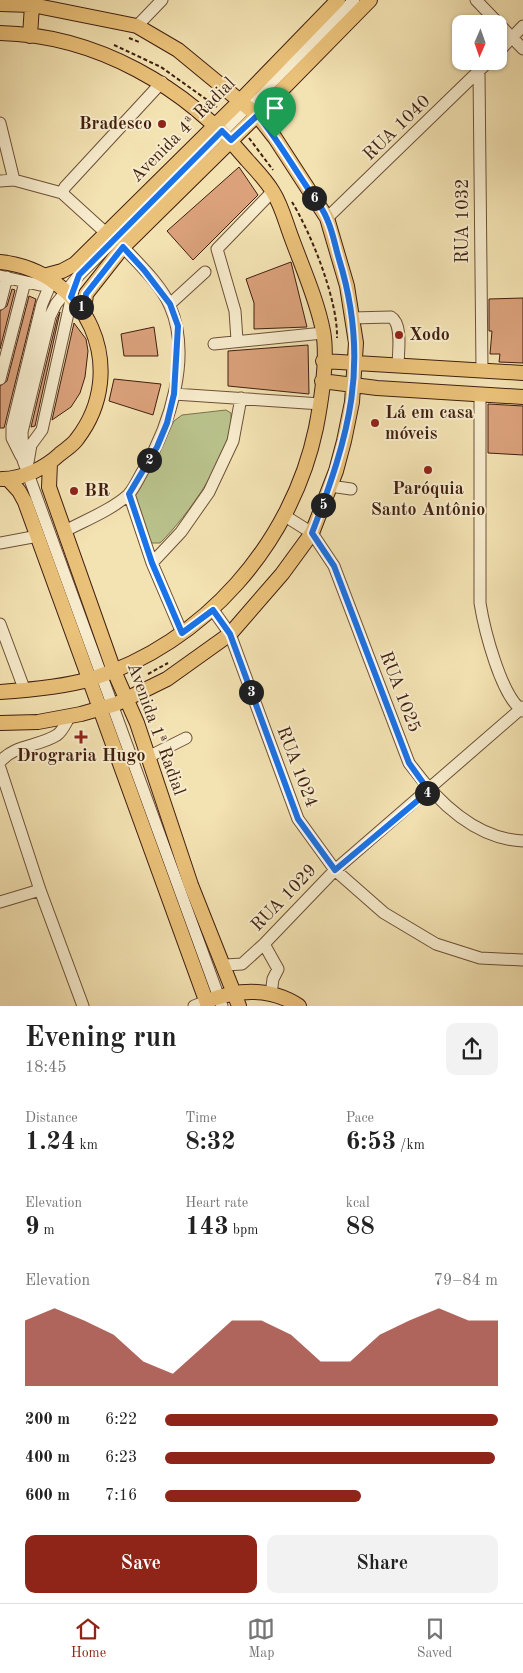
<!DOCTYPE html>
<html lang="en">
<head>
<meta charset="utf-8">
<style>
  :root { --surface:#fff; --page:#f2f2f2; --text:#222; --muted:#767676; --line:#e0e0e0; --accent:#8f2418 }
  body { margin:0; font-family:"Old Standard TT",serif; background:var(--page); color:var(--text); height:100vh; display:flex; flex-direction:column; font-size:19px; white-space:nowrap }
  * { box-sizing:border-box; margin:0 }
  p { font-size:16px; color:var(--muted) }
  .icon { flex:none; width:28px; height:28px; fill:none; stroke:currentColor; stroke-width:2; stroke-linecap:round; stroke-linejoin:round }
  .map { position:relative; height:1006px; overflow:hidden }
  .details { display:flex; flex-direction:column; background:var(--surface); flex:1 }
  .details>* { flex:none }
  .needle { width:32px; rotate:182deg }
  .tools { position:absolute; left:452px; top:15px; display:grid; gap:10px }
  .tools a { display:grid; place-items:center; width:55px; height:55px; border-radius:10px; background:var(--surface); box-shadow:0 1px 4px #0004; font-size:25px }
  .pin { position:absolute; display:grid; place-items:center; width:42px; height:42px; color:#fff; margin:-51px -21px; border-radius:50% 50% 50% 0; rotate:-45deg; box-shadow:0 0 5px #0007 }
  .pin .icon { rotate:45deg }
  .km { position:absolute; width:25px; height:25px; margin:-12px; border-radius:50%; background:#222; color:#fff; font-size:14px; line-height:25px; text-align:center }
  .round { display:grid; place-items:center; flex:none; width:52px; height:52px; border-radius:10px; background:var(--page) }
  .overview { display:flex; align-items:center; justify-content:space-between; height:85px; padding:0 25px }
  h1 { font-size:28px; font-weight:700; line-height:38px }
  .stats { display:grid; grid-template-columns:repeat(3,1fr); gap:8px; height:85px; padding:5px 25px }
  .stats div { display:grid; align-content:center }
  .stats b { font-size:25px; font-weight:700 }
  .stats small { font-size:14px; font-weight:400 }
  .stats p { font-size:14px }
  .chart { height:140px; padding:10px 25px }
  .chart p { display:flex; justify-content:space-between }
  .chart svg { width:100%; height:90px; margin-top:5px; fill:var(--accent); opacity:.7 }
  .action { display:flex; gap:10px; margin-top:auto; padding:10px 25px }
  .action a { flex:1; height:58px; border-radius:10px; background:var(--accent); color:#fff; font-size:20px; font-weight:700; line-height:58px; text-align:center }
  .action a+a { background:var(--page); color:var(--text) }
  ul { padding:0 25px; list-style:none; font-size:16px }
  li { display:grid; grid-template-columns:80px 60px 1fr; align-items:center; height:38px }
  li i { height:12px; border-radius:6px; background:var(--accent) }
  .menu { display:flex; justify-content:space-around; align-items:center; height:70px; border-top:1px solid var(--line); background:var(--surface); font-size:14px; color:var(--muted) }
  .menu a { display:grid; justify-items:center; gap:2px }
  .menu .active { color:var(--accent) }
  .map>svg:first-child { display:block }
  .green { fill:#bac38d; stroke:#7d714e }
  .building { fill:#daa17b; stroke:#401f10 }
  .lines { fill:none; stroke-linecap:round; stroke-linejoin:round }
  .minor-casing { stroke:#6d5038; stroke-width:13 }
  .major-casing { stroke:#401f10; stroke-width:16 }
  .path { stroke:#401f10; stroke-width:2; stroke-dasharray:4 2.5; stroke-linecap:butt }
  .minor { stroke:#f7eccd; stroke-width:11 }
  .major { stroke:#eac179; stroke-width:14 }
  .route-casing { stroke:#fff; stroke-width:10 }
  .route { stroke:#1a73e8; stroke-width:6 }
  .poi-dot { fill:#8f2418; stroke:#f7eccd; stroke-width:2 }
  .labels { text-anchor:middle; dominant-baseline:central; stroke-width:4; stroke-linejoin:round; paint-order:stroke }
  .poi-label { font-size:18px; font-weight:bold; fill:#401f10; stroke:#f7eccd; text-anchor:start }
  .street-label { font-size:18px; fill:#401f10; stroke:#f7eccd }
</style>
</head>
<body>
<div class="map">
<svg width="523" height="1006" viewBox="0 0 523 1006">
  <rect width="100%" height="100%" fill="#f3e2b2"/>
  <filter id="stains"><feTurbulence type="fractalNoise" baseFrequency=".004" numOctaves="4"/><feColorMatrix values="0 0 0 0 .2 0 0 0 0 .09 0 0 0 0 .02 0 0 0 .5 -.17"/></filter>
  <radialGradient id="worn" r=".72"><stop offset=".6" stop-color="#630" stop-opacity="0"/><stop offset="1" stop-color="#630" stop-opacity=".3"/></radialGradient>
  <path class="green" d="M226,410l5,3c4,38 -45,105 -71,130h-9l-3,-3 -13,-44v-6l20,-30 19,-39 8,-6z"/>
  <path class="building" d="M239,167l19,28 -65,65 -26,-29z
    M291,262l16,65 -53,2v-26l-8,-24z
    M12,289l3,1 -15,59v-38l7,-5z
    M29,296l7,3 -32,129h-4v-42l7,-5z
    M523,298v65l-24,-1 1,-8h-10l2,-23h-3v-32z
    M60,312l-25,114 -4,1 26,-108z
    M74,323l12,16 2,12 -3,26 -5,16 -9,14 -19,13z
    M154,327l4,29h-34l-3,-22z
    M308,345l1,49 -81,-8v-35z
    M114,379l47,5 -8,31 -44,-14z
    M488,404l35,2v49l-35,-2z"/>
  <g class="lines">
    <defs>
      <path id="minor" d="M476,0l47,49
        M137,26l25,-26
        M499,51l24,-25
        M479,72l3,298
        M0,123l14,57
        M0,181l14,-1 48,13 44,40
        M62,193l3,-6 97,-105
        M327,218l162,-157
        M0,276l40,9h15
        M0,304l7,-27
        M170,304l35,-32
        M352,318l39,-1c12,7 7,36 7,49
        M237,340l-2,-29 -18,-62 56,-58
        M214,344l109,-11
        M0,379l25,-97
        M174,394l147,10
        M480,395v208c4,25 21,94 43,108
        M21,456l-9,-18v-11l30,-123 8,-19
        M28,462l3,-17 11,-15 31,-139
        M330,486l21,3
        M129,494l23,69 30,70
        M285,516l27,17 22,33 75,197c27,37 65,76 114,78
        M65,531c21,-11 46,-21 63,-36 6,-6 11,-18 16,-26 26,-44 48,-113 26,-163 -8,-20 -32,-43 -47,-59
        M0,543l38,-7
        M152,563l29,-31 28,-40 24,-51 8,-43
        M213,610l17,24 68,185 37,51 49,43 52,31 44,14 43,2
        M0,624l25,67
        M148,757l38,-19
        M0,762c15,-18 38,-15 57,-27 6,-4 9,-13 13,-19
        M0,768l40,122 43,116
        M0,902l40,-12
        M264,944l14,25 -5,10 -2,15
        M225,965l17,-1 22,-20 71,-74 188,-163
        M194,1006l13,-5
        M222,1006l-199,-546 -1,-28 28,-116 6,-12 23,-29 275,-275"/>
      <path id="major" d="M0,4l32,1 105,21 41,24 79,65 18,23 52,80 20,68 9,57 -4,59 -8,39 -8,30 -24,62 -30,41 -52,60 -63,45 -51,25 -35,10 -43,8 -38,1
        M0,33c97,2 186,54 247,127 9,10 19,20 26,32 9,14 13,32 19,47 11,30 25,61 31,92 5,26 -2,71 -7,97 -24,115 -112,216 -225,251 -28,8 -61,11 -91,13
        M30,36l2,-31
        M0,262c87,9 131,107 77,177 -4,6 -11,10 -17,15 -15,14 -37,25 -58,25
        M47,275l15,-4 13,-7 166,-164 97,-100
        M84,311l2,-17 37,-47 134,-132 113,-115
        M323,361l200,12
        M322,381l55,7 146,9
        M50,463l-1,24 65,184 23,52 54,162 48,121
        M8,479l11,12 6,11 183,504
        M207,1001c31,-12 63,-14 92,5"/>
    </defs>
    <use href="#minor" class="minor-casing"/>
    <use href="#major" class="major-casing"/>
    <path class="path" d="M129,38l10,4
      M114,45l47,22 56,40
      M249,138l24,32
      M292,202c20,33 46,99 45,136
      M148,674l20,-11"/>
    <use href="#minor" class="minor"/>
    <use href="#major" class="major"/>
  </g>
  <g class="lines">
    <defs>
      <path id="route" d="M258,115c18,23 33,48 49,72 7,10 16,21 20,32 6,13 8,27 12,40 32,104 10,177 -27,274l22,33 75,197 20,28 -94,79 -37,-51 -68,-185 -17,-24 -31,23 -30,-70 -23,-69 28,-47 10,-24 7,-29 4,-68 -8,-22 -26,-34 -21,-23 -37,47 -2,17 -13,-14 8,-22 143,-144 9,9z"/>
    </defs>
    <use href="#route" class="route-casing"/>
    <use href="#route" class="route"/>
  </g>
  <g class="poi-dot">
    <circle cx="162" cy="124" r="5"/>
    <circle cx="399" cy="335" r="5"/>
    <circle cx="375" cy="423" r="5"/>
    <circle cx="428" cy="470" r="5"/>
    <circle cx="74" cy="491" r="5"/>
    <path d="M78.5 729.5h5v5h5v5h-5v5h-5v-5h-5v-5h5z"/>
  </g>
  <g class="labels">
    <g class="poi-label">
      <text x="152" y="124" text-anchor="end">Bradesco</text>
      <text x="409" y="335">Xodo</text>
      <text x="385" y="413">Lá em casa<tspan x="385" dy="21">móveis</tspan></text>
      <text x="428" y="489" text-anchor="middle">Paróquia<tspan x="428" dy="21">Santo Antônio</tspan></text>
      <text x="84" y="491">BR</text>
      <text x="81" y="756" text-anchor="middle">Drograria Hugo</text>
    </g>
    <g class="street-label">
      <text transform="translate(397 128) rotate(-44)">RUA 1040</text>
      <text transform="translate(183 130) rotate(-45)">Avenida 4ª Radial</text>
      <text transform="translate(463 221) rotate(-90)">RUA 1032</text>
      <text transform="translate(400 692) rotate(69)">RUA 1025</text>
      <text transform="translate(156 729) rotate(70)">Avenida 1ª Radial</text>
      <text transform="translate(297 767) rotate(69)">RUA 1024</text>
      <text transform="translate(284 898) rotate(-46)">RUA 1029</text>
    </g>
  </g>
  <rect width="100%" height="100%" filter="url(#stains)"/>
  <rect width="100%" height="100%" fill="url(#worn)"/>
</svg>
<div class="tools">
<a><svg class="needle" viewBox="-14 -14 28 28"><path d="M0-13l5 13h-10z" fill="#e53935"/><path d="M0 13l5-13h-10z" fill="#767676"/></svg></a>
</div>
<div class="pin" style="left:275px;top:138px;background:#1e9e55"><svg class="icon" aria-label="arrive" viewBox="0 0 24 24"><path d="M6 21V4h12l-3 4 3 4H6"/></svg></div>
<b class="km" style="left:81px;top:307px">1</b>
<b class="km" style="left:149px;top:460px">2</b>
<b class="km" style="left:251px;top:692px">3</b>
<b class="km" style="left:427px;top:793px">4</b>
<b class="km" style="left:323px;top:505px">5</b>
<b class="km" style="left:314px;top:198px">6</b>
</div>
<section class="details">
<div class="overview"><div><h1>Evening run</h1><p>18:45</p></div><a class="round"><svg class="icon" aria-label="share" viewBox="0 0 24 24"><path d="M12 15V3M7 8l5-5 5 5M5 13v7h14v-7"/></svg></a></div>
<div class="stats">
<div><p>Distance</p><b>1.24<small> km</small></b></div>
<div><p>Time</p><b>8:32</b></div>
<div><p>Pace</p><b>6:53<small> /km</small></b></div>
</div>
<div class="stats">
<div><p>Elevation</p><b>9<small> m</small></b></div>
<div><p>Heart rate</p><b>143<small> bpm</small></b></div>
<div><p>kcal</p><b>88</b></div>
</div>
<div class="chart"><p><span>Elevation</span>79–84 m</p>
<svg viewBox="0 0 160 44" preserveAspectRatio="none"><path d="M0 44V12L10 6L20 12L30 19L40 32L50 38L60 25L70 12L80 12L90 19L100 32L110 32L120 19L130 12L140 6L150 12L160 12V44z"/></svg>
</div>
<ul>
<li><b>200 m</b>6:22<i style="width:100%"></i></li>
<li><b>400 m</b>6:23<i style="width:99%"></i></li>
<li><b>600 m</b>7:16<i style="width:59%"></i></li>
</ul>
<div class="action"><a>Save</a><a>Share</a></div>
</section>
<nav class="menu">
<a class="active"><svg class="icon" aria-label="home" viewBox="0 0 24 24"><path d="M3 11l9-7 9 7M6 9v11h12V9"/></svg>Home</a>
<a><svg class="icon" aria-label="map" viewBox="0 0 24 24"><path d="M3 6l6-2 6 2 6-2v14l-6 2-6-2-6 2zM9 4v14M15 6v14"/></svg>Map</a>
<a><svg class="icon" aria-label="saved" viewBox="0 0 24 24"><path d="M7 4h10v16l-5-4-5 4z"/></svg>Saved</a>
</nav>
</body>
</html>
